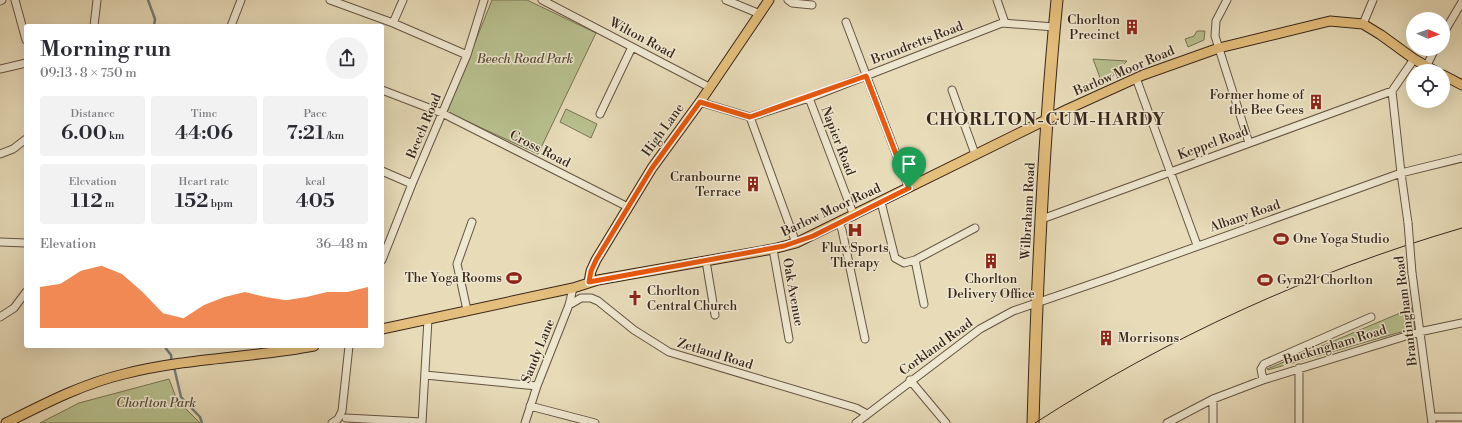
<!DOCTYPE html>
<html lang="en">
<head>
<meta charset="utf-8">
<style>
  :root { --surface:#fff; --page:#f2f2f3; --text:#2b2b33; --muted:#7c7c81; --accent:#ea580c }
  body { margin:0; font-family:"Libre Bodoni",serif; background:var(--page); color:var(--text); height:100vh; display:flex; flex-direction:column; font-size:15px; white-space:nowrap }
  * { box-sizing:border-box; margin:0 }
  p { font-size:13px; color:var(--muted) }
  .icon { flex:none; width:22px; height:22px; fill:none; stroke:currentColor; stroke-width:2; stroke-linecap:round; stroke-linejoin:round }
  .map { position:relative; flex:1; overflow:hidden }
  .details { position:absolute; left:24px; top:24px; width:360px; height:324px; display:flex; flex-direction:column; background:var(--surface); border-radius:4px; box-shadow:0 4px 16px #0002 }
  .details>* { flex:none }
  .needle { width:26px; rotate:92deg }
  .buttons { position:absolute; left:1406px; top:12px; display:grid; gap:8px }
  .buttons a { display:grid; place-items:center; width:44px; height:44px; border-radius:50%; background:var(--surface); box-shadow:0 4px 16px #0002; font-size:20px }
  .pin { position:absolute; display:grid; place-items:center; width:34px; height:34px; color:#fff; margin:-41px -17px; border-radius:50% 50% 50% 0; rotate:-45deg; box-shadow:0 0 4px #0007 }
  .pin .icon { rotate:45deg }
  .round { display:grid; place-items:center; flex:none; width:42px; height:42px; border-radius:21px; background:var(--page) }
  .overview { display:flex; align-items:center; justify-content:space-between; height:68px; padding:0 16px }
  h1 { font-size:22px; font-weight:600; line-height:30px }
  .stats { display:grid; grid-template-columns:repeat(3,1fr); gap:6px; height:68px; padding:4px 16px }
  .stats div { display:grid; align-content:center; border-radius:4px; background:var(--page); text-align:center }
  .stats b { font-size:20px; font-weight:600 }
  .stats small { font-size:11px; font-weight:400 }
  .stats p { font-size:11px }
  .chart { height:112px; padding:8px 16px }
  .chart p { display:flex; justify-content:space-between }
  .chart svg { width:100%; height:72px; margin-top:4px; fill:var(--accent); opacity:.7 }
  .map>svg:first-child { display:block }
  .green { fill:#b7c08e; stroke:#787354 }
  .lines { fill:none; stroke-linecap:round; stroke-linejoin:round }
  .stream { stroke:#737e79; stroke-width:2.5 }
  .minor-casing { stroke:#645342; stroke-width:9 }
  .major-casing { stroke:#39261b; stroke-width:11 }
  .highway-casing { stroke:#39261b; stroke-width:13 }
  .minor { stroke:#efe8d1; stroke-width:7 }
  .major { stroke:#e4be7c; stroke-width:9 }
  .highway { stroke:#e4be7c; stroke-width:11 }
  .tram { stroke:#39261b; stroke-width:1 }
  .minor-bridge-casing { stroke:#645342; stroke-width:9; stroke-linecap:butt }
  .minor-bridge { stroke:#efe8d1; stroke-width:7 }
  .route-casing { stroke:#fff; stroke-width:8 }
  .route { stroke:#ea580c; stroke-width:5 }
  .labels { text-anchor:middle; dominant-baseline:central; stroke-width:3; stroke-linejoin:round; paint-order:stroke }
  .poi-label { font-size:13px; fill:#39261b; stroke:#efe8d1; text-anchor:end }
  .street-label { font-size:13px; fill:#39261b; stroke:#efe8d1 }
  .park-label { font-size:13px; font-style:italic; fill:#584c38; stroke:#efe8d1 }
  .district-label { font-size:17px; font-weight:bold; letter-spacing:1px; fill:#39261b; stroke:#efe8d1 }
</style>
</head>
<body>
<div class="map">
<svg width="1462" height="423" viewBox="0 0 1462 423">
  <rect width="100%" height="100%" fill="#e7dbb8"/>
  <filter id="stains"><feTurbulence type="fractalNoise" baseFrequency=".005" numOctaves="4"/><feColorMatrix values="0 0 0 0 .2 0 0 0 0 .09 0 0 0 0 .02 0 0 0 .5 -.17"/></filter>
  <radialGradient id="worn" r=".72"><stop offset=".6" stop-color="#630" stop-opacity="0"/><stop offset="1" stop-color="#630" stop-opacity=".3"/></radialGradient>
  <path class="green" d="M492,0h35l69,33 -58,121 -91,-42z
    M1197,31h8l-1,9 -16,7 -3,-8 9,-3z
    M1093,59l34,2 -18,19 -7,3z
    M566,109l31,15 -6,14 -31,-16z
    M1412,308l3,20 -147,42 -1,-1z
    M169,379l8,21 23,23h-160l39,-20z"/>
  <g class="lines">
    <path class="stream" d="M148,0l7,19 -1,7
      M164,346l7,9 1,7
      M174,367l7,30 19,20 2,6"/>
    <defs>
      <path id="minor" d="M15,0l11,40
        M330,0l63,23 74,32
        M542,0l167,87
        M726,0l34,14
        M788,0l4,3 20,2
        M997,0l8,23
        M1227,0l-11,21 -1,15 34,107
        M0,1l2,-1
        M846,22l63,166
        M393,23l10,-23
        M1363,24l10,-24
        M94,26l3,-26
        M231,26l10,-26
        M1443,34l19,-32
        M1426,67l9,-18
        M0,69l26,-6
        M1136,78l61,167
        M382,90l60,23 186,94
        M952,90l23,64
        M809,98l45,118
        M700,102l50,15 59,-19 193,-75 52,4
        M600,114l32,-67
        M750,117l46,126
        M0,154l13,-5 13,-10
        M382,171l30,13
        M881,202l14,56 9,5 11,-3 60,-32
        M1042,219l350,-128
        M839,223l3,7 23,109
        M1408,223l-7,-50 -9,-82 22,-32
        M0,242l26,1
        M773,249l16,90
        M382,260l30,-76 55,-129 17,-55
        M915,260l9,44
        M706,261l9,54
        M1412,273l20,150
        M569,305l12,-7h10l7,3 36,29 35,22 187,56 11,6
        M467,310l-10,-46 15,-42
        M0,317l14,-9 12,-16
        M1299,368v55
        M425,375l112,11
        M910,380l36,43
        M1263,380l-2,-11 3,-5 107,-47
        M1213,399v24
        M530,406l65,17
        M1431,417h31
        M346,418l76,4
        M332,423l6,-4 4,-8 7,-65
        M422,423l6,-104
        M525,423l12,-37 32,-81 4,-17
        M856,423l124,-94 33,-18 99,-34 289,-104 61,-15
        M1167,423l46,-24 50,-19 156,-48 43,-9"/>
      <path id="major" d="M1443,75l19,10
        M589,282l2,-11 5,-11 56,-92 48,-66 69,-102
        M382,329l191,-41 25,-8 175,-31 23,-6 272,-134 75,-34 76,-27 111,-27 33,3 18,11 33,24 21,12
        M6,423c38,-19 76,-39 118,-49 62,-16 127,-16 190,-28"/>
      <path id="highway" d="M1033,423c4,-141 10,-282 24,-423"/>
    </defs>
    <use href="#minor" class="minor-casing"/>
    <use href="#major" class="major-casing"/>
    <use href="#highway" class="highway-casing"/>
    <use href="#minor" class="minor"/>
    <use href="#major" class="major"/>
    <use href="#highway" class="highway"/>
    <path class="tram" d="M1035,423c132,-85 276,-151 427,-195"/>
    <defs>
      <path id="minor-bridge" d="M1408,223l4,50"/>
    </defs>
    <use href="#minor-bridge" class="minor-bridge-casing"/>
    <use href="#minor-bridge" class="minor-bridge"/>
  </g>
  <g class="lines">
    <defs>
      <path id="route" d="M866,76l43,112 -96,48 -29,10 -195,36 2,-11 5,-11 56,-92 48,-66 50,15z"/>
    </defs>
    <use href="#route" class="route-casing"/>
    <use href="#route" class="route"/>
  </g>
  <defs>
    <symbol id="building-bare" viewBox="-9 -9 18 18"><path d="M-4-6H4V6H1V3H-1V6H-4ZM-2.5-4.3h1.7v1.8h-1.7ZM.8-4.3h1.7v1.8H.8ZM-2.5-1h1.7V.8h-1.7ZM.8-1h1.7V.8H.8Z" fill="#8f2418" stroke="#efe8d1" stroke-width="2.5" paint-order="stroke"/></symbol>
    <symbol id="hospital-bare" viewBox="-9 -9 18 18"><path d="M-5-5h3v3.5h4V-5h3V5h-3V1.5h-4V5h-3Z" fill="#8f2418" stroke="#efe8d1" stroke-width="2.5" paint-order="stroke"/></symbol>
    <symbol id="stadium-bare" viewBox="-9 -9 18 18"><path d="M0-5a6.5 5 0 1 0 0 10a6.5 5 0 1 0 0-10ZM-3.5-1.8h7v3.6h-7Z" fill="#8f2418" stroke="#efe8d1" stroke-width="2.5" paint-order="stroke"/></symbol>
    <symbol id="church-bare" viewBox="-9 -9 18 18"><path d="M-1.2-6h2.4v3.5h3.3v2.4h-3.3V6h-2.4V-.1h-3.3v-2.4h3.3Z" fill="#8f2418" stroke="#efe8d1" stroke-width="2.5" paint-order="stroke"/></symbol>
  </defs>
  <g fill-rule="evenodd">
    <use href="#building-bare" x="1121" y="16" width="22" height="22"/>
    <use href="#building-bare" x="1305" y="91" width="22" height="22"/>
    <use href="#building-bare" x="742" y="173" width="22" height="22"/>
    <use href="#hospital-bare" x="844" y="219" width="22" height="22"/>
    <use href="#stadium-bare" x="1270" y="228" width="22" height="22"/>
    <use href="#building-bare" x="980" y="250" width="22" height="22"/>
    <use href="#stadium-bare" x="503" y="267" width="22" height="22"/>
    <use href="#stadium-bare" x="1254" y="269" width="22" height="22"/>
    <use href="#church-bare" x="624" y="287" width="22" height="22"/>
    <use href="#building-bare" x="1095" y="327" width="22" height="22"/>
  </g>
  <g class="labels">
    <g class="poi-label">
      <text x="1120" y="20">Chorlton<tspan x="1120" dy="15">Precinct</tspan></text>
      <text x="1304" y="95">Former home of<tspan x="1304" dy="15">the Bee Gees</tspan></text>
      <text x="741" y="177">Cranbourne<tspan x="741" dy="15">Terrace</tspan></text>
      <text x="1293" y="239" text-anchor="start">One Yoga Studio</text>
      <text x="855" y="248" text-anchor="middle">Flux Sports<tspan x="855" dy="15">Therapy</tspan></text>
      <text x="502" y="278">The Yoga Rooms</text>
      <text x="991" y="279" text-anchor="middle">Chorlton<tspan x="991" dy="15">Delivery Office</tspan></text>
      <text x="1277" y="280" text-anchor="start">Gym21 Chorlton</text>
      <text x="647" y="291" text-anchor="start">Chorlton<tspan x="647" dy="15">Central Church</tspan></text>
      <text x="1118" y="338" text-anchor="start">Morrisons</text>
    </g>
    <g class="street-label">
      <text transform="translate(642 38) rotate(28)">Wilton Road</text>
      <text transform="translate(917 43) rotate(-21)">Brundretts Road</text>
      <text transform="translate(1124 71) rotate(-23)">Barlow Moor Road</text>
      <text transform="translate(424 126) rotate(-67)">Beech Road</text>
      <text transform="translate(663 130) rotate(-54)">High Lane</text>
      <text transform="translate(838 141) rotate(69)">Napier Road</text>
      <text transform="translate(1213 143) rotate(-20)">Keppel Road</text>
      <text transform="translate(540 149) rotate(27)">Cross Road</text>
      <text transform="translate(831 210) rotate(-25)">Barlow Moor Road</text>
      <text transform="translate(1028 211) rotate(-87)">Wilbraham Road</text>
      <text transform="translate(1245 216) rotate(-19)">Albany Road</text>
      <text transform="translate(793 292) rotate(80)">Oak Avenue</text>
      <text transform="translate(1406 311) rotate(-97)">Brantingham Road</text>
      <text transform="translate(1335 345) rotate(-17)">Buckingham Road</text>
      <text transform="translate(936 347) rotate(-36)">Corkland Road</text>
      <text transform="translate(538 351) rotate(-68)">Sandy Lane</text>
      <text transform="translate(715 354) rotate(17)">Zetland Road</text>
    </g>
    <g class="park-label">
      <text x="525" y="59">Beech Road Park</text>
      <text x="156" y="403">Chorlton Park</text>
    </g>
    <g class="district-label">
      <text x="1046" y="120">CHORLTON-CUM-HARDY</text>
    </g>
  </g>
  <rect width="100%" height="100%" filter="url(#stains)"/>
  <rect width="100%" height="100%" fill="url(#worn)"/>
</svg>
<div class="buttons">
<a><svg class="needle" viewBox="-14 -14 28 28"><path d="M0-13l5 13h-10z" fill="#e53935"/><path d="M0 13l5-13h-10z" fill="#7c7c81"/></svg></a>
<a><svg class="icon" aria-label="locate" viewBox="0 0 24 24"><circle cx="12" cy="12" r="6"/><path d="M12 2v4M12 18v4M2 12h4M18 12h4"/></svg></a>
</div>
<div class="pin" style="left:909px;top:188px;background:#1e9e55"><svg class="icon" aria-label="arrive" viewBox="0 0 24 24"><path d="M6 21V4h12l-3 4 3 4H6"/></svg></div>
<section class="details">
<div class="overview"><div><h1>Morning run</h1><p>09:13 · 8 × 750 m</p></div><a class="round"><svg class="icon" aria-label="share" viewBox="0 0 24 24"><path d="M12 15V3M7 8l5-5 5 5M5 13v7h14v-7"/></svg></a></div>
<div class="stats">
<div><p>Distance</p><b>6.00<small> km</small></b></div>
<div><p>Time</p><b>44:06</b></div>
<div><p>Pace</p><b>7:21<small> /km</small></b></div>
</div>
<div class="stats">
<div><p>Elevation</p><b>112<small> m</small></b></div>
<div><p>Heart rate</p><b>152<small> bpm</small></b></div>
<div><p>kcal</p><b>405</b></div>
</div>
<div class="chart"><p><span>Elevation</span>36–48 m</p>
<svg viewBox="0 0 160 44" preserveAspectRatio="none"><path d="M0 44V19L10 17L20 9L30 6L40 11L50 22L60 35L70 38L80 30L90 25L100 22L110 25L120 27L130 25L140 22L150 22L160 19V44z"/></svg>
</div>
</section>
</div>
</body>
</html>
